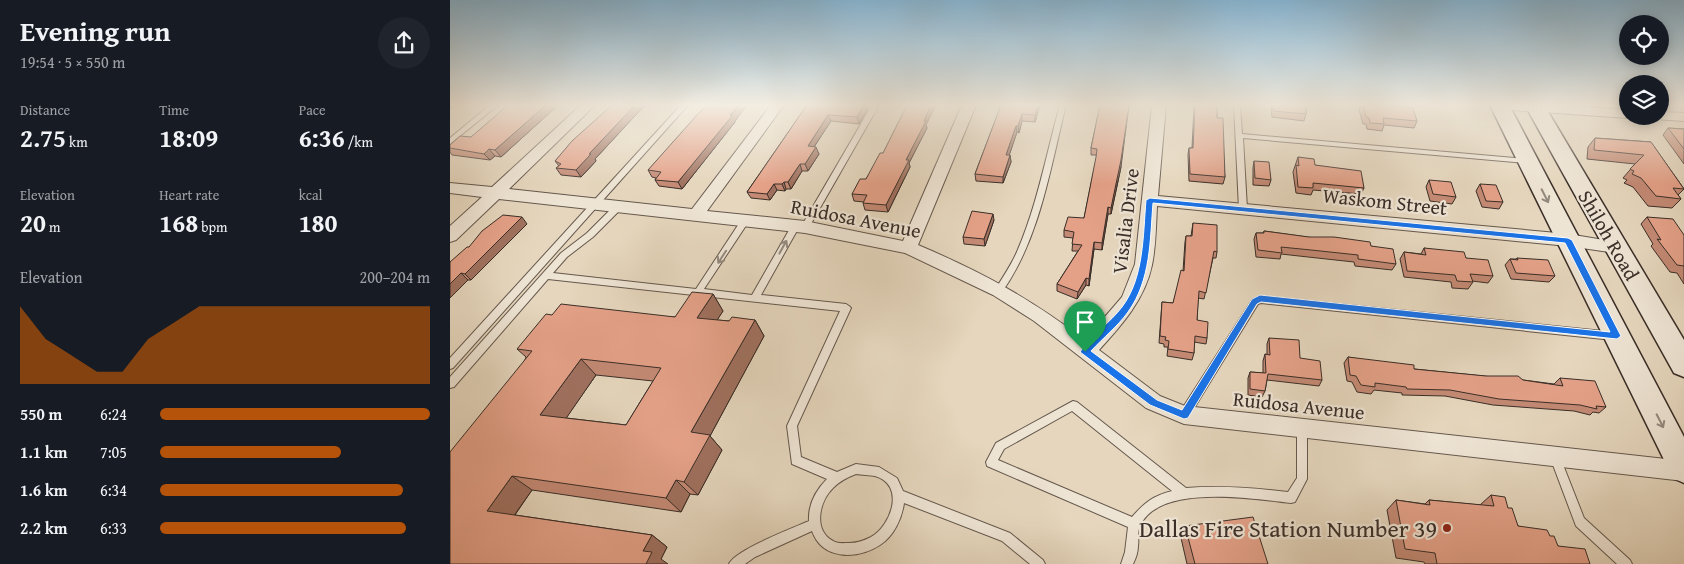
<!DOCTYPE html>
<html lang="en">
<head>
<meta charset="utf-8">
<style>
  :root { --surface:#171b24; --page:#20242c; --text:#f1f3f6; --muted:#9ea1a6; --accent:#b45309 }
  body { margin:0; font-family:"Gentium Book Plus",serif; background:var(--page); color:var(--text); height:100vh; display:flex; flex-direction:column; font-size:19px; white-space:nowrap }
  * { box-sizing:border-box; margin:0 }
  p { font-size:16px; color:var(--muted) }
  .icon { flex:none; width:28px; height:28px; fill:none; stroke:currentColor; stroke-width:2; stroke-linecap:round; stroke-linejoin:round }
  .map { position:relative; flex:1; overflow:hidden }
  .details { display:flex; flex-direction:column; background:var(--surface); width:450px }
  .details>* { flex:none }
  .tools { position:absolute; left:1169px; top:15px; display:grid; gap:10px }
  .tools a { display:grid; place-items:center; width:50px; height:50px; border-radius:50%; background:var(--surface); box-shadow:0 2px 12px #0003; font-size:25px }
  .pin { position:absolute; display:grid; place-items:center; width:42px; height:42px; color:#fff; margin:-51px -21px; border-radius:50% 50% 50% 0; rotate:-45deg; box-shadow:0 0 5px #0007 }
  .pin .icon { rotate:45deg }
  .round { display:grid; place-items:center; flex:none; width:52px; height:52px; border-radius:26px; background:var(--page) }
  .overview { display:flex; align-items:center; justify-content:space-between; height:85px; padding:0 20px }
  h1 { font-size:28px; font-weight:600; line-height:38px }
  .figures { display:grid; grid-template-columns:repeat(3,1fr); gap:8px; height:85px; padding:5px 20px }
  .figures div { display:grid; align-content:center }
  .figures b { font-size:25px; font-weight:600 }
  .figures small { font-size:14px; font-weight:400 }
  .figures p { font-size:14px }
  .chart { height:140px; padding:10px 20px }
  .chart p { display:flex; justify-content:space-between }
  .chart svg { width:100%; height:90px; margin-top:5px; fill:var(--accent); opacity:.7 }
  ul { padding:0 20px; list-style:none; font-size:16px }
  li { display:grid; grid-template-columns:80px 60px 1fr; align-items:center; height:38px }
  li i { height:12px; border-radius:6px; background:var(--accent) }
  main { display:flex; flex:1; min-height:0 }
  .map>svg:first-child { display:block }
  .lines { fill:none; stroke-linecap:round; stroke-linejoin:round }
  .lane-casing { stroke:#65584d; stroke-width:2 }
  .street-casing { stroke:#65584d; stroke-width:2 }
  .secondary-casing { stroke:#3a2e28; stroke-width:3 }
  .lane { fill:#eee4d4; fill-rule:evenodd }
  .street { fill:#eee4d4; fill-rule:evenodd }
  .secondary { fill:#eee4d4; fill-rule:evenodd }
  .wall { fill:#c48a75; stroke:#3a2e28; fill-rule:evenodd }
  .shaded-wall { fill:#a0715f; stroke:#3a2e28 }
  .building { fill:#e4a188; stroke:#3a2e28; fill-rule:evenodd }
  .oneway { stroke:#94897e }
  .route { fill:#1a73e8; stroke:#fff; fill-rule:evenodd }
  .poi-dot { fill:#8f2418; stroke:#eee4d4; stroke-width:2 }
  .labels { text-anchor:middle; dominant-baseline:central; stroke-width:4.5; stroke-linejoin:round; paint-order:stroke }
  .street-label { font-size:20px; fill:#3a2e28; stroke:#eee4d4 }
  .near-poi-label { font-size:24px; fill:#3a2e28; stroke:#eee4d4; text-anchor:end }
</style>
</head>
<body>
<main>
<section class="details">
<div class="overview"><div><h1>Evening run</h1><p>19:54 · 5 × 550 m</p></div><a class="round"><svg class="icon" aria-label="share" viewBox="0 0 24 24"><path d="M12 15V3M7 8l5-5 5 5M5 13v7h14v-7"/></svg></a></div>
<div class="figures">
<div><p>Distance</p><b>2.75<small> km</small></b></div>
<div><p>Time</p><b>18:09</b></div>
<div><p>Pace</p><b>6:36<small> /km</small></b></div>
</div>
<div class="figures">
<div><p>Elevation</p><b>20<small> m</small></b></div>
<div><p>Heart rate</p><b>168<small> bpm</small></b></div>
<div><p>kcal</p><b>180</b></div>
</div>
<div class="chart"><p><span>Elevation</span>200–204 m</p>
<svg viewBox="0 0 160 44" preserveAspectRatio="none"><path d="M0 44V6L10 22L20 30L30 38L40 38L50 22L60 14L70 6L80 6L90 6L100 6L110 6L120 6L130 6L140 6L150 6L160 6V44z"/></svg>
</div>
<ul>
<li><b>550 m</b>6:24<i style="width:100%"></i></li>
<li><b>1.1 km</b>7:05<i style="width:67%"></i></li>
<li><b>1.6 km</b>6:34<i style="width:90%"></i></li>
<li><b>2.2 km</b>6:33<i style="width:91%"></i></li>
</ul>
</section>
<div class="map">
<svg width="1234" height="564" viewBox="0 0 1234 564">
  <rect width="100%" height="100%" fill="#e5d6bd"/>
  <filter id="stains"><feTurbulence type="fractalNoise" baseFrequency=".004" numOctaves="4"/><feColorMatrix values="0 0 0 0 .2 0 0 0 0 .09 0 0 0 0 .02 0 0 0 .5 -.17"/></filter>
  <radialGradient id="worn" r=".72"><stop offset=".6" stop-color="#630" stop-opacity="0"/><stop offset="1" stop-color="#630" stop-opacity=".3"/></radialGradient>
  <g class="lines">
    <defs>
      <path id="lane" d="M40,105h8l-48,39v-6z
        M231,105h7l-235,263 -3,1v-11z
        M422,105h7l-71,124h-6l-1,-2z
        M610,105h6c-16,64 -26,133 -64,187h-6l-1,-2c7,-12 15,-23 21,-36 21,-47 30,-99 44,-149z
        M784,105h6l2,29 285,25 4,2 -4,2 -284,-25 4,71 -4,3 -4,-3z
        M168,204l4,3 -1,2 -28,28 -26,20 -14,16 143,16 46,-70 3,-1 4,3 -45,68 48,6 40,-70h6l1,2 -38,68 85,9 3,2 2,2 -54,118 4,31 36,15 19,-8 23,3 18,11 6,13 107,42 33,27 2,4h-15l-28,-23 -98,-38c-2,15 -10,33 -24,42 -23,15 -58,15 -68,-14l-57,26 -10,7h-16c6,-14 64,-36 80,-43 -1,-16 7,-31 18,-42l-35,-15 -5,-38 53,-115 -292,-32 -94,108 -4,1v-11l111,-124 26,-20 28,-28zM406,474c6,1 13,1 19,2 31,9 16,50 -4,61 -8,4 -14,6 -22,6 -6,0 -11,1 -16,-2 -20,-11 -14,-39 0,-53 7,-7 15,-11 23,-14z
        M810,296l353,36 3,1 2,3 -2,3 -3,1 -352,-37 -3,1 -70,114 -4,2 -4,-2 -1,-3 1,-3 72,-112z
        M623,401l4,1 109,86c34,-3 68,0 102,4l9,-14v-49l1,-3 4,-2 4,2 1,3v50l-12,23 -4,1c-37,-4 -132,-20 -151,23 -3,6 -1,14 -2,20 0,6 -2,12 -5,18h-12l4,-12 3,-25 -141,-61 -1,-4 10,-19zM622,411l100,80c-19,5 -27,11 -40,26l-134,-57 6,-11z
        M1105,452l4,1 1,4 24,61 46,42 2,4h-15l-41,-38 -26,-69 1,-4z"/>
      <path id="street" d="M131,105h14l-86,84 183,20 79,-104h13l-77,106 98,10 98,20 59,-136h14l-58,140c64,27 111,53 167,95l37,-43 13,-33 17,-159h14l-8,91 410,38 54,9 2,4 -2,4 -6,2 -48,-7 -411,-40c-1,19 -1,40 -5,59 -7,34 -30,60 -53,85l61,46 25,10 499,55v20l-500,-57 -38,-16 -112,-87 -41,-26 -88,-42 -100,-20 -306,-34 -43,41 -6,2v-16l32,-29 -32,-4v-10l42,4z
        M1041,105h72l65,5v6h5l-5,2 -131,-9z
        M1210,112l24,1v8l-29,-2 -2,-3h7z"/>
      <path id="secondary" d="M1040,105h19l175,332v46l-11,-5z
        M1075,105h19l140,235v37l-10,-4z"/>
    </defs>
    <use href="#lane" class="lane-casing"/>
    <use href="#street" class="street-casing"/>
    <use href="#secondary" class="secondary-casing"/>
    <use href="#lane" class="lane"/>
    <use href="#street" class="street"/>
    <use href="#secondary" class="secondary"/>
  </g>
  <path class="wall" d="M195,105l-50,54 1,2 -15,16 -20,-2 -5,-7 3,-2 -4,-5z
    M357,105h59l1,5 -8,14 -28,-3 -17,26 5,7 -11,17h-6l-11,18h-5l-1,2 -8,-1 -7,10 -19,-2 -4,-6z
    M551,105h39l-5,17 -13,-1 -3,12 -2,-1 -8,23h1l1,7 -8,21 -27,-2 -1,-7z
    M650,105l21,62 -10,47h-3l-6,36 -8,-1 -5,37 -3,-1 -9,14 -20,-8v-7l21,-33h-6l1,-13 -9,-1v-7l20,-12 13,-63h-6v-7z
    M744,105h23v13l8,59 -2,7 -34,-3 -1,-27 1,-6h3z
    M821,105h35v9l-2,7 -32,-4z
    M911,105h28l28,16 -3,7 -30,-3 -2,6 -15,-2 -1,-5h-3l-4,-14z
    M104,107l1,1 -54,49 -6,-1 -5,4 -38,-5 -2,-3v-7z
    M285,121v1l-53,67 -23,-3 -4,-6 1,-2 -4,-1 -4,-7z
    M476,125l1,3 -18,35 1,4 -22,45 -23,-2 -2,-7 1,-1 -10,-1 -2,-7 14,-15 17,-26z
    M1218,128l16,1v35l-21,-29z
    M1145,138l56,4 33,47 -6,6 3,4 -9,9 -24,-2 -15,-19 -9,-4 3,-3 -4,-2 12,-14 -48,-5 1,-12z
    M848,157l66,31 -3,6 -48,-4 -2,5 -15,-2 -3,-21z
    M804,161l17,19 -2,6 -16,-1v-17z
    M979,180l27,17 -4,7 -22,-3 -4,-14z
    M1030,184l23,18 -4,7 -17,-2 -6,-16z
    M1197,217l37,18v49l-7,-11 -7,-1 -19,-26 2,-2 -12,-20z
    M544,220l-9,26 -21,-2 -1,-7z
    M743,223l24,29 -1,6h-3l-9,41 -6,-1 -1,22 10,18 -1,6 -12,-2v11l-2,7 -25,-4 1,-9h-4v-3l-5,-1 3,-41 11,1 10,-32 2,-29 1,-6h5z
    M77,224l-56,56h-3l-18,18 19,-51z
    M814,231l107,15 25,18 -4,6 -37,-4 -1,-4 -46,-5 -27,-3 -1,5 -24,-2 -2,-18 2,-6h7z
    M974,248l42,10 27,18 -5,7 -16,-2 1,1 -5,7 -16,-1 -1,-6 -47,-5 -4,-18 4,-7 17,2z
    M1067,258l38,18 -6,6 -38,-3 -6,-14 5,-6h6z
    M263,294l10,17 -6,9 12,1 26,-1 9,16 -54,100 12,14 -24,45 -8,-1 -9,18 -149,-22 -17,25 137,20 15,12 -6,12 -211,5 76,-207 -9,-8 35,-34 123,2zM146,375l57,6 -27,44 -60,-7z
    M819,338l31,20 22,22 -3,6 -52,-6 -2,11 -3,6 -14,-2v-17l2,-6 13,1v-12l2,-7 2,1v-11z
    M898,357l66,12 109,11 31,4 6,-6 46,29 -7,6 -6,-1 -3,3 -16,-4 -81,-6 -48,-9 -43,-1v-2l-28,-3 -3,4 -14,-2 -5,-10 -5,-1 -3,-18z
    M1041,495l17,13 10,18 32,10 8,10 32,18h-165l-1,-2 -28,-4 -9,-48 9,-10 29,4 4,-4 51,5z
    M735,526l83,38h-81l-6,-26z"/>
  <path class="shaded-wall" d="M0,105h5l-5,4z
    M96,105h9l-1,2 1,1 -54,49 -6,-7z
    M185,105h10l-50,54 1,2 -15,16 -5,-7 13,-16z
    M289,105h8l-12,16v1l-53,67 -4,-7z
    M414,105h2l1,5 -8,14 -2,-7z
    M481,105h5l-10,20 1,3 -18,35 1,4 -22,45 -2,-7 38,-84z
    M588,105h2l-5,17v-7z
    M679,105l-8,62 -10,47v-6z
    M572,114v7l-3,12 -1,-7z
    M378,115l3,6 -21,32 -2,-7z
    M566,126l1,6 -10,30 -1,-7z
    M366,147l3,7 -11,17 -3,-7z
    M39,149l6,7 -5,4 -6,-6z
    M560,155l1,7 -8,21v-6z
    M350,164l2,7 -11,18 -3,-7z
    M334,182l2,7 -1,2 -3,-7z
    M324,184l3,6 -7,10 -3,-6z
    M658,207v7l-6,36v-7z
    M543,214l1,6 -9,26 -1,-7z
    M72,217l5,7 -56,56 -6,-6z
    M644,242v7l-5,37v-7z
    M11,273l7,7 -18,18v-14z
    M636,278v7l-9,14 1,-7z
    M263,294l10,17 -15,23 -11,-16z
    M305,320l9,16 -54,100 12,14 -24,45 -14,-13 7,-50z
    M131,359l15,16 -38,55 -18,-15z
    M62,476l20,14 -24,34 -21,-13z
    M226,480l14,14 -9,18 -15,-14z
    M202,535l15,12 -6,12 7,5h-22l-3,-13z"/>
  <path class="building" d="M58,105h38l-51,45 -6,-1 -5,5 -34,-6v-3l10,-9 11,1z
    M162,105h23l-46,49h2l-15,16 -20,-2 5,-4 -6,-3 17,-20z
    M257,105h32l-9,10 2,1 -54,66 -23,-2 6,-8 -13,-2 49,-55z
    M357,105h57l-7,12 -29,-2 -20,31 8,1 -11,17h-5l-12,18h-4l-2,2h-8l-7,10 -20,-2z
    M457,105h24l-7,16h2l-20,39h3l-23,45 -23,-2 4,-8 -15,-1 8,-15h6l14,-26h3z
    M551,105h37l-3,10 -13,-1 -4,12h-2l-10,29h4l-7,22 -28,-3z
    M650,105h29l-8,55 -10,48 -3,-1 -6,36 -8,-1 -5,37 -3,-1 -8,14 -21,-8 25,-39 -10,-1 2,-12 -10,-2 4,-13 16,1 12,-61 1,-8 -6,-1z
    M745,105h22v13h6l2,59 -35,-3 -1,-26h4z
    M823,105h33v9l-33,-3z
    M913,105h26l24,3 4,13 -34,-3 1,6 -14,-1 -1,-5 -3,-1z
    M1218,128l16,1v20z
    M1145,138l56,4 33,47 -11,-1 8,11 -25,-3 -15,-18 -9,-4 2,-3 -4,-2 14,-14 -50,-5z
    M848,157l16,2 1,6 46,6 3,17 -51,-5v5l-15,-1 -2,-22 3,1z
    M804,161l15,1 2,18 -16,-2z
    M979,180l22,2 5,15 -23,-3z
    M1030,184l16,1 7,17 -17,-1z
    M522,211l21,3 -9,25 -21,-2z
    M53,215l19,2 -57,57 -4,-1 -11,11v-22l17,-15h2l13,-16z
    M1197,217l26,2 11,16v31l-7,-1 -20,-26 4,1z
    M743,223l24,2v27l-3,-1 -8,42 -7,-2 -2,29 11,2 -1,16 -12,-2 -1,17 -26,-4 1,-8 -4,-1 1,-3 -6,-1 2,-34 11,1 8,-33 3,1 2,-35h6z
    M814,231l45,6h25l36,5 1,4 22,3 3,15 -38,-5v-4l-47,-5 -30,-3 1,6 -24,-3 -2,-17h8z
    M974,248l40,4 2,6 22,2 5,16 -23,-2 3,8 -16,-1 -2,-6 -48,-4 -3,-19 22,3z
    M1067,258l31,2 7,16 -39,-3 -6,-14 8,1z
    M242,292l21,2 -16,24 32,3 3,-4 23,3 -64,112 19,3 -26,47 -8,-2 -10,18 -154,-22 -25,35 165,24 -9,16 9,1 -6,12h-196v-112l82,-101 -15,-2 29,-35 6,1 9,-11 114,13zM131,359l80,9 -35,57 -86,-10z
    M819,338l30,2 1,18 20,3 2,19 -54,-6 -3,17 -15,-2v-17l16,1 -1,-19 5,1z
    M898,357l66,8v4l72,7h32l5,4 40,6 -3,-8 35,3 11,26 -10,-1 1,3 -17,-4 -81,-6 -49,-9 -43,-1 -1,-2 -31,-4v4l-14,-2 -5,-9 -6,-1z
    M1041,495l14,2 3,11h4l6,18 29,4 3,6h4l4,10 27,3 5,15h-153l-2,-11 -30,-4 -9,-49 34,5 -1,-5 65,6z
    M803,517l15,47h-73l-10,-38z"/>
  <defs><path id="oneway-shaft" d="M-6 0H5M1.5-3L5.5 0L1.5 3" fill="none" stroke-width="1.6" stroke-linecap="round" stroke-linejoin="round" transform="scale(1.25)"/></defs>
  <g class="oneway">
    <use href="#oneway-shaft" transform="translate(1095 196) rotate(63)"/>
    <use href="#oneway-shaft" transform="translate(333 247) rotate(-61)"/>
    <use href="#oneway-shaft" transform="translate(272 257) rotate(123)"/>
    <use href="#oneway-shaft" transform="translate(1210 421) rotate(63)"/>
  </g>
  <linearGradient id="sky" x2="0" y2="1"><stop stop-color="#87b6d4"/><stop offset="0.57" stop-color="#f3ede1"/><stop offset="1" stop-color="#f3ede1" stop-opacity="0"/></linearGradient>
  <rect width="1234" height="184" fill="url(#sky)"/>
  <path class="route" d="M700,198l418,40 4,2 49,96 -4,3 -356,-37 -4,2 -69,114 -4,1 -34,-14 -70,-53c11,-17 30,-29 42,-45 22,-29 21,-72 24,-107zM703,203l412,40 45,89 -350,-37 -8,4 -70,111 -25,-10 -66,-49c12,-13 27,-25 37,-39 23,-32 22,-72 25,-109z"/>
  <circle class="poi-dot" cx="997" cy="528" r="5"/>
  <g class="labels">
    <g class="street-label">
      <text transform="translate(935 201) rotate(6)">Waskom Street</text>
      <text transform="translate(406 218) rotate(11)">Ruidosa Avenue</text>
      <text transform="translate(675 221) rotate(-83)">Visalia Drive</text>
      <text transform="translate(1159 235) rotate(60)">Shiloh Road</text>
      <text transform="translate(849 405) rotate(6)">Ruidosa Avenue</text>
    </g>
    <g class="near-poi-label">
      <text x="987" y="528">Dallas Fire Station Number 39</text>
    </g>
  </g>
  <rect width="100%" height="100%" filter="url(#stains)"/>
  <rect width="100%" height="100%" fill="url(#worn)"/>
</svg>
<div class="tools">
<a><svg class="icon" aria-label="locate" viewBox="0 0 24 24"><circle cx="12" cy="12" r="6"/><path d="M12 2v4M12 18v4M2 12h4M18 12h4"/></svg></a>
<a><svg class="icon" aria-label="layers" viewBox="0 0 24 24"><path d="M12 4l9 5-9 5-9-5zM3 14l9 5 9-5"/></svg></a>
</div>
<div class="pin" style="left:635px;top:352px;background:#1e9e55"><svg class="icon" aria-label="arrive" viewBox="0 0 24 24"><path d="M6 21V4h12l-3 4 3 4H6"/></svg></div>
</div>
</main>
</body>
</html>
